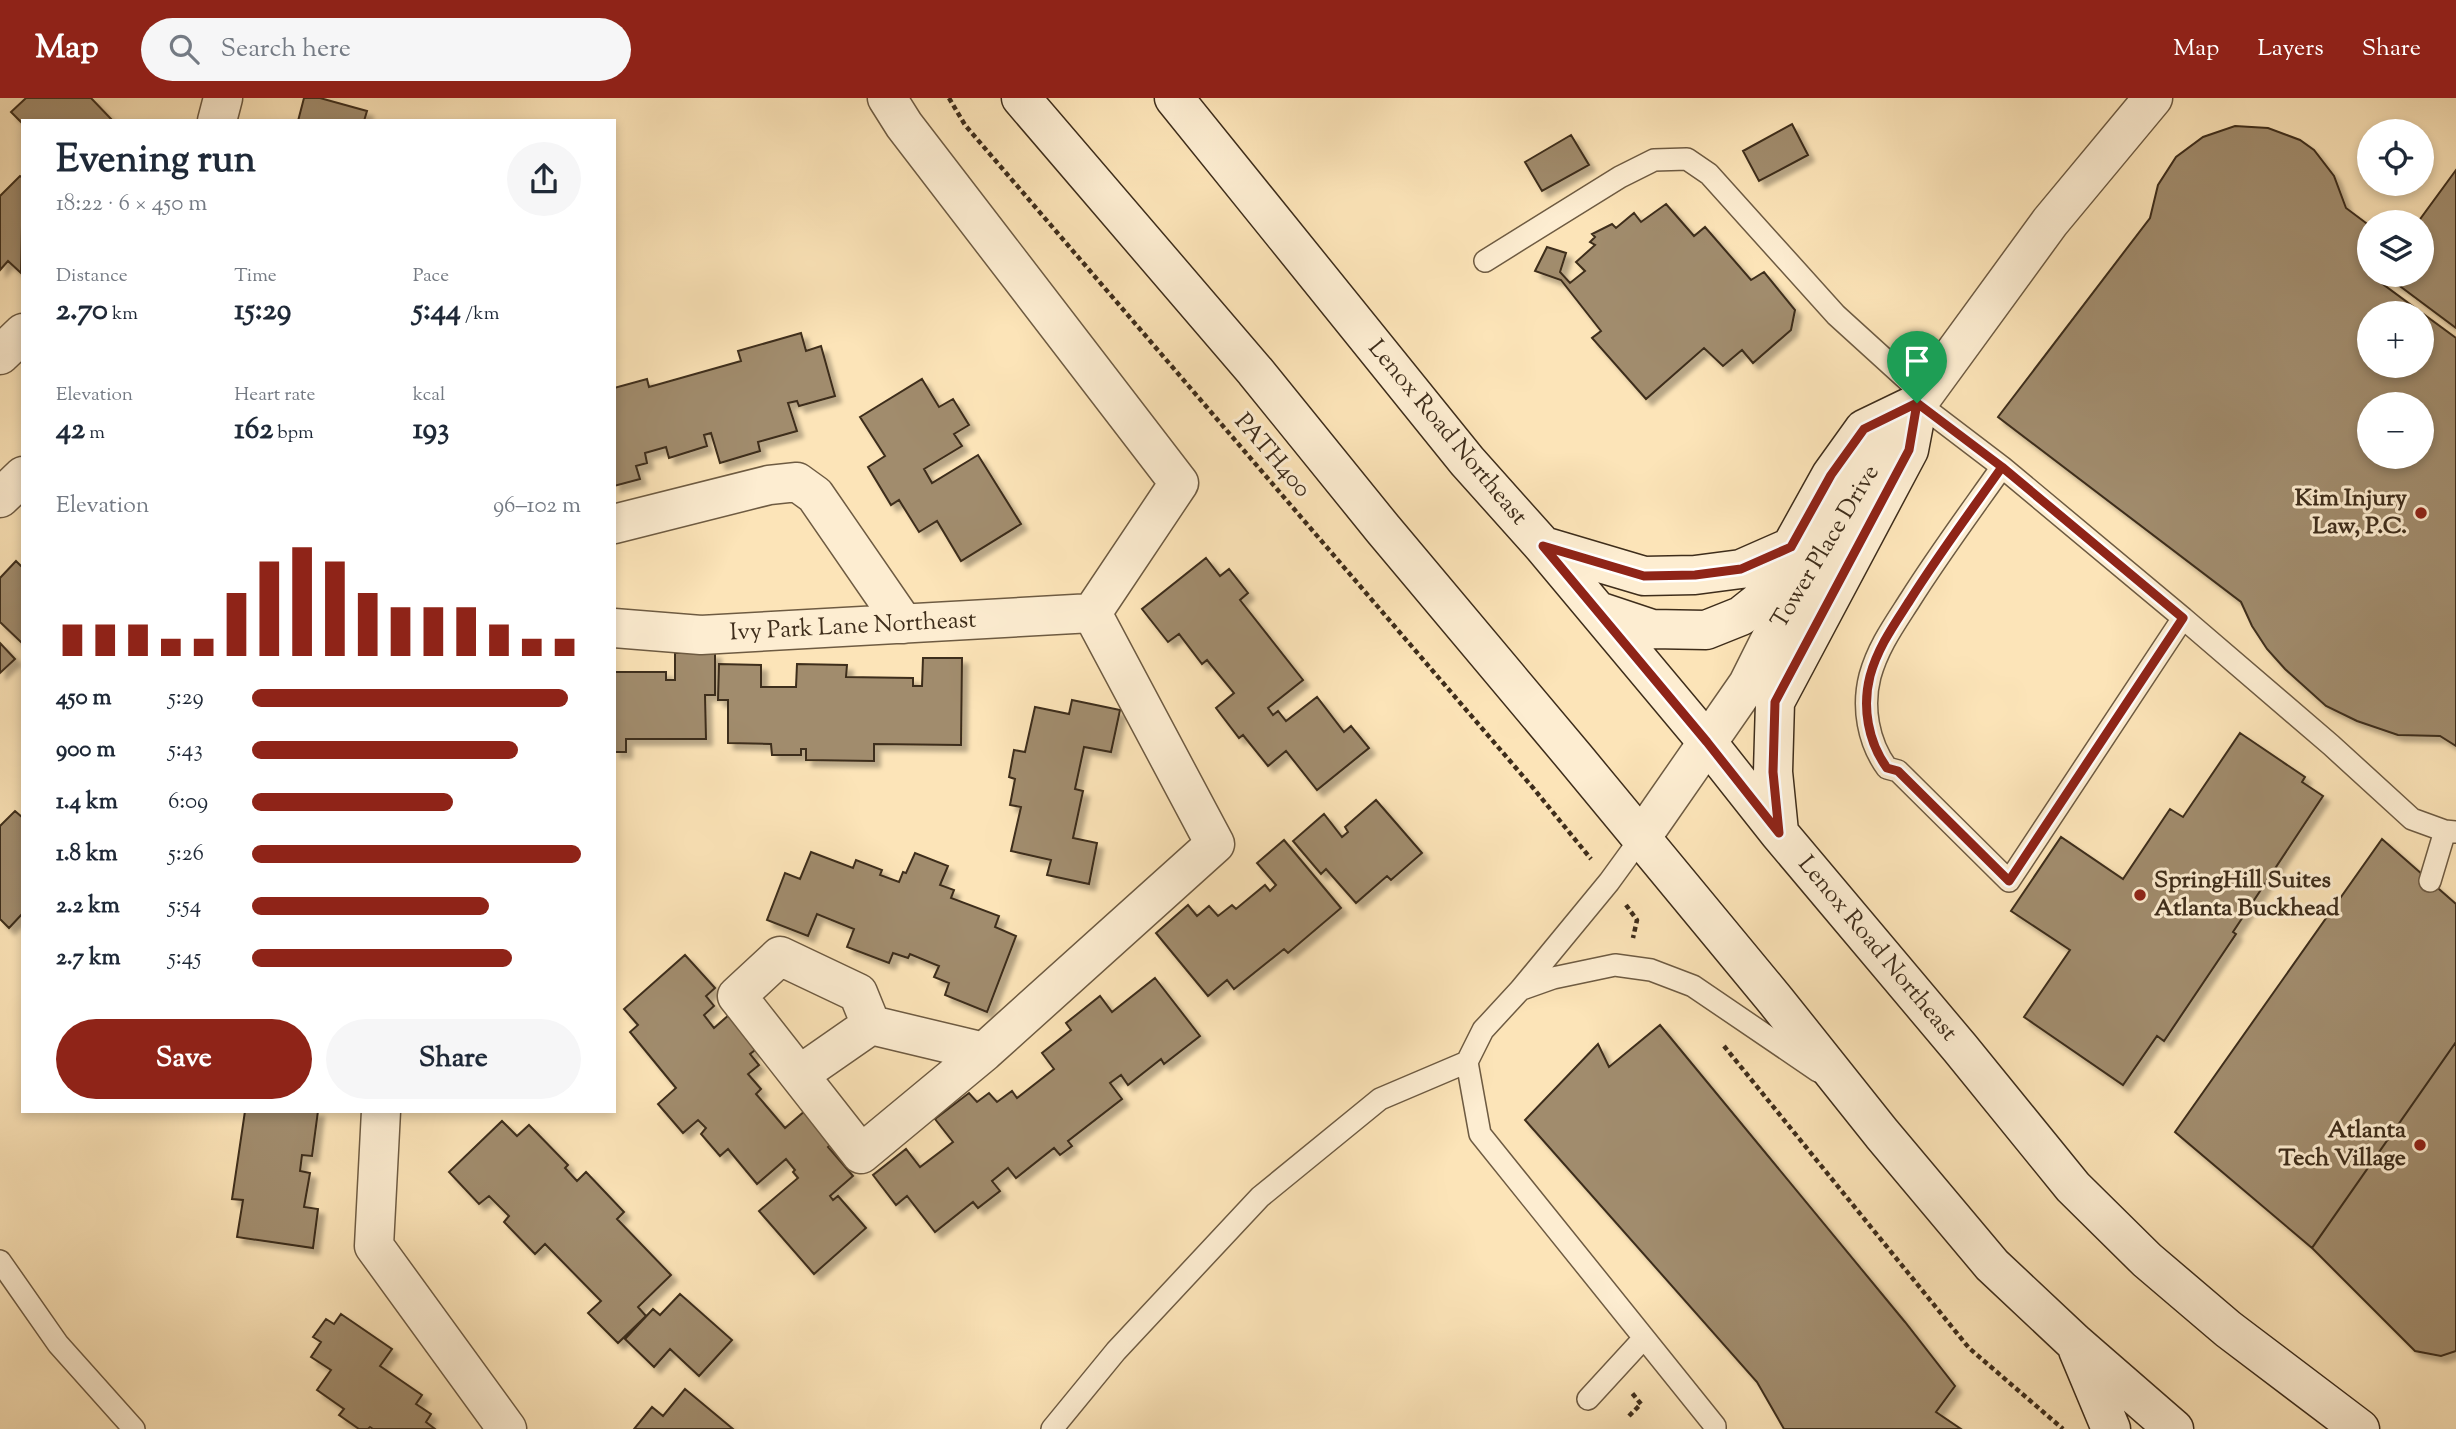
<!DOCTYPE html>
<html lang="en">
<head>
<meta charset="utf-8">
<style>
  :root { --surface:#fff; --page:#f6f6f7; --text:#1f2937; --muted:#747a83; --accent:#8f2418 }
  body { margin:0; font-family:"Sorts Mill Goudy",serif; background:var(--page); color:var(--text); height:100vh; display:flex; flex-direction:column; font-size:26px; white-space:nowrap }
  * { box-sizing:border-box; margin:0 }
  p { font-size:23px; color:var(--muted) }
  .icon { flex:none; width:38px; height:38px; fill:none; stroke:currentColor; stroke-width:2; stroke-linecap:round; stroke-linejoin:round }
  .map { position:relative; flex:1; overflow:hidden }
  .panel { position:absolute; left:21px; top:21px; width:595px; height:994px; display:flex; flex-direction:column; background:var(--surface); border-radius:0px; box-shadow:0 4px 10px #0003 }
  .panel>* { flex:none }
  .fabs { position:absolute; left:2357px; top:21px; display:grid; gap:14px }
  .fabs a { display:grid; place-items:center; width:77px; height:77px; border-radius:50%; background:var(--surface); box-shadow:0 4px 10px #0003; font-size:35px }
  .pin { position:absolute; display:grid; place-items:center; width:60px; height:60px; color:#fff; margin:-72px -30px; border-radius:50% 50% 50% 0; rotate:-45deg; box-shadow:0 0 7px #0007 }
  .pin .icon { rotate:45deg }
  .round { display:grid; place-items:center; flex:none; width:74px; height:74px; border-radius:37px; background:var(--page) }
  .overview { display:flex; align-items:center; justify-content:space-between; height:119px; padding:0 35px }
  h1 { font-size:38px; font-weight:800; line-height:52px }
  .figures { display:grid; grid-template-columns:repeat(3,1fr); gap:10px; height:119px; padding:7px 35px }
  .figures div { display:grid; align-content:center }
  .figures b { font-size:30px; font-weight:800 }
  .figures small { font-size:19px; font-weight:400 }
  .figures p { font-size:19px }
  .chart { height:196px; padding:14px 35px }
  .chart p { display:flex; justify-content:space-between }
  .chart svg { width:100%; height:126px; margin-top:7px; stroke:var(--accent); stroke-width:6 }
  .action { display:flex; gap:14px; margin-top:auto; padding:14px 35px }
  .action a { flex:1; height:80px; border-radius:42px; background:var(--accent); color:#fff; font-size:28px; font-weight:800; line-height:80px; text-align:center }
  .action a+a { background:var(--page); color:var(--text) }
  ul { padding:0 35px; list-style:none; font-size:23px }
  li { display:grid; grid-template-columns:112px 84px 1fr; align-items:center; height:52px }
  li i { height:18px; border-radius:9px; background:var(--accent) }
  header { display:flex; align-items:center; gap:42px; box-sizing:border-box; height:98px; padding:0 35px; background:var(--accent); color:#fff }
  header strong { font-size:33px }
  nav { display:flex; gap:38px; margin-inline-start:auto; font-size:24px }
  .search { width:490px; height:63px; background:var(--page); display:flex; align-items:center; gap:18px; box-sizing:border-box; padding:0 24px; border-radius:38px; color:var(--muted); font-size:26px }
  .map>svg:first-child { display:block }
  .building { fill:#a18c6d; stroke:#3e2d1b; stroke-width:2; fill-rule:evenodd; filter:url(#shadow) }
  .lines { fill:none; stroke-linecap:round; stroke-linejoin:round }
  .service-casing { stroke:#6e5b42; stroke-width:24 }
  .minor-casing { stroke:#6e5b42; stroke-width:41 }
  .secondary-casing { stroke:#3e2d1b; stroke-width:41 }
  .path { stroke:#3e2d1b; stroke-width:4.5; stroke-dasharray:5 3.5; stroke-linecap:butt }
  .service { stroke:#fdedd1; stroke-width:21 }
  .minor { stroke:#fdedd1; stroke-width:38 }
  .secondary { stroke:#fdedd1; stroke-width:38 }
  .route-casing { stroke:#fff; stroke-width:14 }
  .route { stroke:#8f2418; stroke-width:9 }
  .poi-dot { fill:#8f2418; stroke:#fdedd1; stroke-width:2.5 }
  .labels { text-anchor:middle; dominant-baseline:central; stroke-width:6; stroke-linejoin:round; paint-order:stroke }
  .street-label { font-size:24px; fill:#3e2d1b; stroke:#fdedd1 }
  .poi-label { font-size:24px; font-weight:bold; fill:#3e2d1b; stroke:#fdedd1; text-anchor:end }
</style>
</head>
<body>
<header>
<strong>Map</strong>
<div class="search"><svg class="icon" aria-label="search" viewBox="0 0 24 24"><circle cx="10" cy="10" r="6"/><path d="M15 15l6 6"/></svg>Search here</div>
<nav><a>Map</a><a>Layers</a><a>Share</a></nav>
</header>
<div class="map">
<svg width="2456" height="1331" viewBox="0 0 2456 1331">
  <defs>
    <filter id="shadow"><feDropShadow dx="6" dy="6" stdDeviation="2" flood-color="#0004"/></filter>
  </defs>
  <rect width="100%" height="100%" fill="#fce4b8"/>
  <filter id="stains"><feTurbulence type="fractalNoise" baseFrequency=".00286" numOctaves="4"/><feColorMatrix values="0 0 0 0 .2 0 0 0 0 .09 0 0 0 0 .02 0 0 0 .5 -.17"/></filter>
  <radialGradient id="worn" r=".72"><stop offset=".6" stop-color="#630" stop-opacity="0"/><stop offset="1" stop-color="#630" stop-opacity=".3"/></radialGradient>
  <path class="building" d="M26,0h65l22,23h-90v3l-12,-12z
    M304,0h16l47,13 -3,10h-66z
    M1792,26l16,31 -49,26 -16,-30z
    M2235,28l33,2 32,12 14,10 20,26 12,32 24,18v49h7l3,7 76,56v408l-16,-10 -42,-1 -41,-14 -31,-15 -41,-37 -18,-20 -15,-23 -11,-24 -243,-185 152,-199 8,-33 18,-28 27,-20zM2370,215h52v53h-52zM2370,306h52v53h-52z
    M1571,37l18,30 -47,26 -17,-29z
    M2456,72v158l-71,-53h37v-53h-4z
    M20,78l3,2 -2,95 -13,-12 -8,9v-74z
    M1666,106l28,32 11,-9 46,53 13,-8 31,38 -4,20 -38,33 -11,-13 -19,16 -19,-18 -58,51 -54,-61 9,-7 -40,-51 -26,-9 12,-24 19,6 -6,19 10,11 15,-12 -9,-9 19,-17 -5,-3 5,-5 -3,-3 20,-10 4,4 18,-15 7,9z
    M801,235l5,18 15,-5 14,50 -36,10 -2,-5 -9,2 9,28 -39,11 2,9 -40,12 -9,-30 -7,2 3,11 -38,12 -3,-11 -21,6 2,10 -11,3 4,13 -26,7v-98l33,-9 2,8 92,-26 -3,-10z
    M922,281l17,28 14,-8 16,26 -15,9 8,12 -38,23 8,14 46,-28 43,69 -60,37 -24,-40 -18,11 -20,-32 -8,5 -23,-38 17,-11 -25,-39z
    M1206,460l14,18 9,-7 19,24 -8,7 63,80 -35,28 5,7 5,-4 8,10 31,-24 27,35 7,-6 18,22 -52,42 -31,-39 -18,15 -25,-31 -4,3 -23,-30 18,-15 -27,-33 -5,4 -23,-30 -11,8 -26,-33z
    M16,463l7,7v76l-23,-22v-44z
    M0,545l15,16 -15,14z
    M675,555h40v42h-10l1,44h-80v13h-12v-80h52v8h9z
    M923,560h39l-1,87 -87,-1v17l-68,-1v-11h-5v6h-29l-1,-11 -43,-1v-43h-10l1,-36 42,1v22h35l1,-23 50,1 -1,12 67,1v8h9z
    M1072,602l48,10 -9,42 -27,-5 -9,42 8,2 -10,47 24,5 -8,41 -42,-9 4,-15 -40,-9 10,-44 -11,-2 5,-26 -6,-2 5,-27 11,2 10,-45 34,7z
    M2240,635l65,44 -3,5 21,14 -90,136 3,2 -72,107 -7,-5 -34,49 -99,-68 46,-67 -59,-39 50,-74 62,42 47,-70 13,8z
    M1376,702l46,53 -31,27 -4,-4 -31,27 -30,-34 -5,5 -28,-33 31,-27 18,23 6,-5 -3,-5z
    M15,713l8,7v95l-14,15 -9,-9v-93z
    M2382,741l74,65v138l-144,206 -137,-116z
    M1284,742l57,68 -53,45 -4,-4 -50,40 -7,-9 -19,16 -52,-63 32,-28 9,11 12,-10 9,10 14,-11 4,4 29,-24 5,6 6,-6 -19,-22z
    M811,754l42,16 3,-8 26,10 -2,5 19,7 4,-10 3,1 9,-20 33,13 -8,19 14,5 -3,8 48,18 -4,11 21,9 -29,76 -42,-17 4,-12 -15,-6 5,-11 -29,-12 -2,4 -15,-5 -4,10 -42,-16 7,-18 -37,-15 -9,22 -41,-16 18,-47 15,6z
    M685,857l30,33 -9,8 8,10 -10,9 10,13 16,-14 29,33 -9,7 9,11 -11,9 13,15 -5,5 29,34 21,-18 27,32 -5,5 25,29 -23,20 3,4 5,-4 28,32 -52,46 -55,-63 39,-33 -5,-6 2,-2 -9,-11 -29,25 -29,-35 -8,7 -19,-22 5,-6 -8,-8 -15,13 -25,-29 18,-16 -46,-56 8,-7 -14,-16z
    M1155,880l45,58 -36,28 -3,-5 -33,26 -7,-10 -11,8 12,16 -54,42 4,5 -12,9 -6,-7 -38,30 -8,-10 -16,13 8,10 -22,17 -5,-6 -38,30 -28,-36 -11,9 -23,-30 33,-26 14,18 33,-25 -18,-23 34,-26 8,9 12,-9 8,9 15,-11 5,7 37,-29 -12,-16 29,-23 -5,-7 34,-27 12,16z
    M1660,927l245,297 50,64 -19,26 25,17h-177l-27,-47 -232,-262 73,-76 11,23z
    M2456,944v309l-15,5 -26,-5 -103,-103z
    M245,1013h73l-6,45 -10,-1 -2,16 10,2 -6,34 14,2 -5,39 -76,-11 6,-37 -11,-1z
    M502,1023l15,15 12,-11 39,40 -3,3 12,13 9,-9 38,40 -7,7 54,56 -33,32 8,9 -28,27 -30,-30 13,-12 -56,-57 -10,10 -31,-32 5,-6 -20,-20 -10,8 -30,-32z
    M680,1196l52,46 -33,36 -29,-27 -16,18 -29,-28 28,-30 7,6z
    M341,1216l51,35 -12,17 42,29 -6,9 15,10 -5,8 9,7h-62l-3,-2 -2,2h-9l-20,-14 5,-6 -27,-19 14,-20 -20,-13 10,-15 -8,-5 13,-18 8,5z
    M685,1291l48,40h-99l18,-22 11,9z"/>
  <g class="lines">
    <defs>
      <path id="service" d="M1485,163l135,-84 34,-17 33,-1 22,15 127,141 88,80
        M1918,305l84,64c-31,44 -63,87 -92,133 -16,25 -32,47 -40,76 -8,31 -2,66 17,92l11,3 111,110 174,-263 -181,-151
        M2183,520l148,127 81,74 33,12 11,1
        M1641,740l-32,44 -89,108 -37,40 -16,32 13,72 235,292v3
        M2430,783l15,-50
        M1522,891l31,-11 62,-13 36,5 42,16 125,85
        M0,1163l58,83 76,85
        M1588,1301l56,-61
        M1052,1331l64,-78 144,-154 120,-98 87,-37"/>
      <path id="minor" d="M887,0l17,27 275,358 -87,130 123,231 -231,208 -123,102 -124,-158 43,-40 78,37 13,32 113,27
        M217,23l6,-23
        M0,257l23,-22
        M0,400l23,-22
        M614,426l155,-39 28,-3 18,13 89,129
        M614,530l87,7 391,-22
        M1641,740l107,-154 38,-76 24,-40 108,-165 132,-181 103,-124
        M799,977l72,-50
        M381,1013l-7,135 133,183"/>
      <path id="secondary" d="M1021,0l234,273 128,158 193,230 200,242 106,133 110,131 82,77 100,87
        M1174,0l293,363 76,85 164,196 72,91 181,215 113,139 74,73 81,69 132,100
        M1543,448l101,30 51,-1 46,-6 50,-22
        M1598,513l54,18 54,1 35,-14 34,-27 16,-42 40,-72 33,-46 54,-26
        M1779,734l-6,-60 2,-70 134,-252 9,-47
        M2078,1252l33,79"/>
    </defs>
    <use href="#service" class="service-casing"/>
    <use href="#minor" class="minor-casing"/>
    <use href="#secondary" class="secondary-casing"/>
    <path class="path" d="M949,0l16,27 569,664 57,70
      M1626,807l11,15 -4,18
      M1724,948l245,302 94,81
      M1629,1318l12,-12 -9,-11"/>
    <use href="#service" class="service"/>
    <use href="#minor" class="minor"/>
    <use href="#secondary" class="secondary"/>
  </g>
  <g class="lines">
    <defs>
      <path id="route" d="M1917,305l-53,26 -33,46 -40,72 -50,22 -46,6 -51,1 -101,-30 164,196 72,91 -6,-61 2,-70 134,-252 8,-47 85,64 181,151 -174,263 -111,-110 -11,-3c-19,-26 -25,-61 -17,-92 8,-29 24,-51 40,-76 29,-46 61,-89 92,-133l-85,-64"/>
    </defs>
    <use href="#route" class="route-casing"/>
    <use href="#route" class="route"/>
  </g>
  <g class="poi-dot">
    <circle cx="2421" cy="415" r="7"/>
    <circle cx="2140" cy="797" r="7"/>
    <circle cx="2420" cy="1047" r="7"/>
  </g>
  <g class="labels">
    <g class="street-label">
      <text transform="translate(1447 335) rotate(50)">Lenox Road Northeast</text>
      <text transform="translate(1272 358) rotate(49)">PATH400</text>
      <text transform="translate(1826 449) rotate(-59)">Tower Place Drive</text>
      <text transform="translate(853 529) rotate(-3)">Ivy Park Lane Northeast</text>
      <text transform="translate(1877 851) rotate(50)">Lenox Road Northeast</text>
    </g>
    <g class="poi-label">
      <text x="2407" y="401">Kim Injury<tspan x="2407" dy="28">Law, P.C.</tspan></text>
      <text x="2154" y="783" text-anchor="start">SpringHill Suites<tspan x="2154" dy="28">Atlanta Buckhead</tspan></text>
      <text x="2406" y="1033">Atlanta<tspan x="2406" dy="28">Tech Village</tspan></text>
    </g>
  </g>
  <rect width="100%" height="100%" filter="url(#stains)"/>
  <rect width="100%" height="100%" fill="url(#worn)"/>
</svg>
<div class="fabs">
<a><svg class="icon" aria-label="locate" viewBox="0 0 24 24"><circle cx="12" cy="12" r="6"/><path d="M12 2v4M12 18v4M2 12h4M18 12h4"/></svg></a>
<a><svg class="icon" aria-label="layers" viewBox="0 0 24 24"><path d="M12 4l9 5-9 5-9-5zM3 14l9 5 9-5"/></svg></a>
<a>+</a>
<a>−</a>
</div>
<div class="pin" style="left:1917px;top:305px;background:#1e9e55"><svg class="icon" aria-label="arrive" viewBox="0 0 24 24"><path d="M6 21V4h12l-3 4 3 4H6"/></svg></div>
<section class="panel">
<div class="overview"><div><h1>Evening run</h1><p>18:22 · 6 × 450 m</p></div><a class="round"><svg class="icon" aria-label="share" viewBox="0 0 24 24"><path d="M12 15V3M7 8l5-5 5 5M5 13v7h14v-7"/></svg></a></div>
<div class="figures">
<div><p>Distance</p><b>2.70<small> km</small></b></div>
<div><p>Time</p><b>15:29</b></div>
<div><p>Pace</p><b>5:44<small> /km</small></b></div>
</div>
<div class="figures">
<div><p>Elevation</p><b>42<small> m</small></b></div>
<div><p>Heart rate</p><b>162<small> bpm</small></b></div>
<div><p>kcal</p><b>193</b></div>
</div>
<div class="chart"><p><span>Elevation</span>96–102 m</p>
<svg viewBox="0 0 160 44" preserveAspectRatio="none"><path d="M5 44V33M15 44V33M25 44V33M35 44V38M45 44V38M55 44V22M65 44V11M75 44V6M85 44V11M95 44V22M105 44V27M115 44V27M125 44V27M135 44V33M145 44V38M155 44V38"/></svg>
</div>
<ul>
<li><b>450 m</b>5:29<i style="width:96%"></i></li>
<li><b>900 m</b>5:43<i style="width:81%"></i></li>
<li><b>1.4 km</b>6:09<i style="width:61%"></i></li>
<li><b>1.8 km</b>5:26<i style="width:100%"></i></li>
<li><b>2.2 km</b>5:54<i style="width:72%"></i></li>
<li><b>2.7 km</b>5:45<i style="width:79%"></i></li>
</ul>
<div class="action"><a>Save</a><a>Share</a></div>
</section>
</div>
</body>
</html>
